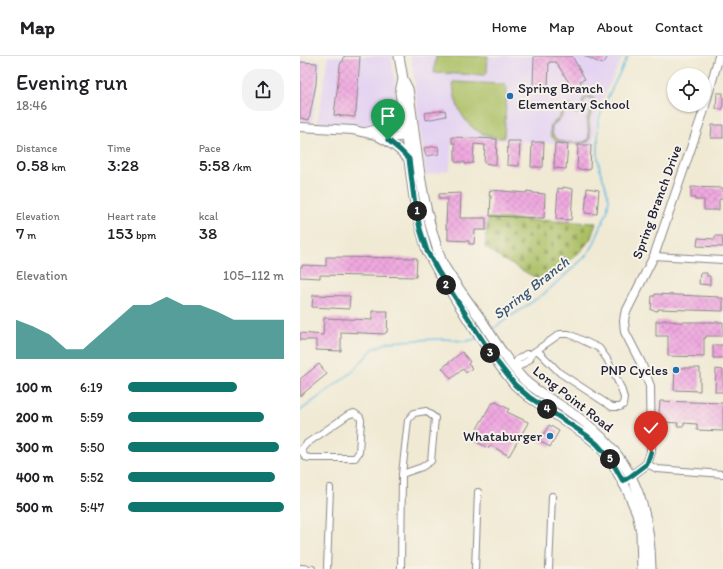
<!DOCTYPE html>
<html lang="en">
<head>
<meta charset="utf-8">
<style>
  :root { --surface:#fff; --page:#f2f2f2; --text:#202124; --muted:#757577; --line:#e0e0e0; --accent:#0f766e }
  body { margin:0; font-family:Itim,sans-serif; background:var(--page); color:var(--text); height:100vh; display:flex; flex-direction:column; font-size:15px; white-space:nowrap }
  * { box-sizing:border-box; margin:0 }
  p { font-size:13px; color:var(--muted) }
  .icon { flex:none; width:22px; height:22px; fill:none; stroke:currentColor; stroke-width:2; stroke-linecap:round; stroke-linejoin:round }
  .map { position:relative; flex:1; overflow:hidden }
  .drawer { display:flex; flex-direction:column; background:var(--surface); width:300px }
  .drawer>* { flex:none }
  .buttons { position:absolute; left:367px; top:12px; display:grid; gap:8px }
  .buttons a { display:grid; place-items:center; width:44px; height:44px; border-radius:50%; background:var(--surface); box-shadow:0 1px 3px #0004; font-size:20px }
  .pin { position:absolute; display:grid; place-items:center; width:34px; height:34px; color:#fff; margin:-41px -17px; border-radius:50% 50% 50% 0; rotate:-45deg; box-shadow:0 0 4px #0007 }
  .pin .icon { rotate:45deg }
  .km { position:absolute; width:20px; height:20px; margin:-10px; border-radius:50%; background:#222; color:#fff; font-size:11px; line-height:20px; text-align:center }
  .round { display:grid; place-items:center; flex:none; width:42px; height:42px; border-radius:16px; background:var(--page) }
  .headline { display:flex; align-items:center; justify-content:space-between; height:68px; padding:0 16px }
  h1 { font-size:22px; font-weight:600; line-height:30px }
  .metrics { display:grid; grid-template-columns:repeat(3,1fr); gap:6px; height:68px; padding:4px 16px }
  .metrics div { display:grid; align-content:center }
  .metrics b { font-size:17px; font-weight:600 }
  .metrics small { font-size:11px; font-weight:400 }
  .metrics p { font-size:11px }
  .chart { height:112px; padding:8px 16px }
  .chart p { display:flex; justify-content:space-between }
  .chart svg { width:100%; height:72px; margin-top:4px; fill:var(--accent); opacity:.7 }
  ul { padding:0 16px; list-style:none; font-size:13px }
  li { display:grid; grid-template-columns:64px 48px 1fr; align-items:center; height:30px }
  li i { height:10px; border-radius:5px; background:var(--accent) }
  header { display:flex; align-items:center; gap:24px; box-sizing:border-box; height:56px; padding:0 20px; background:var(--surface); border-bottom:1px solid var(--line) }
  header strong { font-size:19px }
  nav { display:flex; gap:22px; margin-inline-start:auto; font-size:14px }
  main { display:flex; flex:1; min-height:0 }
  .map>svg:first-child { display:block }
  .built { fill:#e4d3f2 }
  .cemetery { fill:url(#cemetery-stones); stroke:#66704f }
  .park { fill:#aabf63; stroke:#66704f; fill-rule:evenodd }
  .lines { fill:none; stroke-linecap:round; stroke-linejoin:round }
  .stream { stroke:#69bae4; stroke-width:1.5 }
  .building { fill:url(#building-cross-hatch) }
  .minor-casing { stroke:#898688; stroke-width:8 }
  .tertiary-casing { stroke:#898688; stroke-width:10 }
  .secondary-casing { stroke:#898688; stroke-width:11 }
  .minor { stroke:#fff; stroke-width:6 }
  .tertiary { stroke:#fff; stroke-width:8 }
  .secondary { stroke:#fff; stroke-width:9 }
  .route-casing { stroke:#fff; stroke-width:8 }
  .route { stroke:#0f766e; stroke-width:5 }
  .poi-dot { fill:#1f6fb2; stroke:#f7f3e8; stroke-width:1.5 }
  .labels { text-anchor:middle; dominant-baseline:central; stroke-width:4; stroke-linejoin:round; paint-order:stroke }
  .poi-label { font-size:14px; fill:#22223b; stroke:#f7f3e8; text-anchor:end }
  .street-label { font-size:14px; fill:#22223b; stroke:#f7f3e8 }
  .water-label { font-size:15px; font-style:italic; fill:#3b5776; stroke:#f7f3e8 }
</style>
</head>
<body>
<header>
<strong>Map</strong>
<nav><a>Home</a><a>Map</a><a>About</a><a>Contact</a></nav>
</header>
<main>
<section class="drawer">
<div class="headline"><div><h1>Evening run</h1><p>18:46</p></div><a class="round"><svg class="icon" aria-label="share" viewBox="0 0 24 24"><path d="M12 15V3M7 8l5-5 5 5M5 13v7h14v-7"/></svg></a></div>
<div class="metrics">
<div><p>Distance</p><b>0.58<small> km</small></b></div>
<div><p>Time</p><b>3:28</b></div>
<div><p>Pace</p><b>5:58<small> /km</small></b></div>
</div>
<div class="metrics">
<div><p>Elevation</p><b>7<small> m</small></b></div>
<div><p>Heart rate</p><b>153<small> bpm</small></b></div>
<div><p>kcal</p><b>38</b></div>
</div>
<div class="chart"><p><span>Elevation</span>105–112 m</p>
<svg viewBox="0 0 160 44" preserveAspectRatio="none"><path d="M0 44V20L10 24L20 29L30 38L40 38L50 29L60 20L70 11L80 11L90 6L100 11L110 11L120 15L130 20L140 20L150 20L160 20V44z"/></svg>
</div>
<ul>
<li><b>100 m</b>6:19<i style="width:70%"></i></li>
<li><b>200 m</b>5:59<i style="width:87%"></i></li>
<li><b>300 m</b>5:50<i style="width:97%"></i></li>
<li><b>400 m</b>5:52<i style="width:94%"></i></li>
<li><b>500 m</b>5:47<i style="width:100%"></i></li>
</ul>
</section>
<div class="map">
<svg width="423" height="513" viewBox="0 0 423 513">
  <defs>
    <pattern id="cemetery-stones" width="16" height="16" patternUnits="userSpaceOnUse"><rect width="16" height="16" fill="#aabf63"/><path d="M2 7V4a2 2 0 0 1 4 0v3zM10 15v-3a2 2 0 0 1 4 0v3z" fill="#8a9b53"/></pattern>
    <pattern id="building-cross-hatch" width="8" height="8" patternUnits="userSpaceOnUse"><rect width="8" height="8" fill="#efa8df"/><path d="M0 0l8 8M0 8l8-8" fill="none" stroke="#cd90c0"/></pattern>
  </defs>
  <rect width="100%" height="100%" fill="#f7f3e8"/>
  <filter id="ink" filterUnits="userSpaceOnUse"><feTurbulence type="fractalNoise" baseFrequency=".025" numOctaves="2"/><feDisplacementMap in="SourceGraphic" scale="8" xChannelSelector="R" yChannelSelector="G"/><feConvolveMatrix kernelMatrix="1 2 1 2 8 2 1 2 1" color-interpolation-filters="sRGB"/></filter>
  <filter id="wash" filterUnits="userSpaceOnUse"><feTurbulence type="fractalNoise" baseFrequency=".012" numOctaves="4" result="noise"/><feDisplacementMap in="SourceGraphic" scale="16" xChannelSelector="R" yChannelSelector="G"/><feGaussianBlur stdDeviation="0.9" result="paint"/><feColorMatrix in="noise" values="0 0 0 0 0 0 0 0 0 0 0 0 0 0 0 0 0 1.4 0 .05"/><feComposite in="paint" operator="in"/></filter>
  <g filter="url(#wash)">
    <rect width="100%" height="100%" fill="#f0ead4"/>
    <path class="built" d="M28,0h64l6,63 -1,4 -7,3 -73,-2z
      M111,0h212l-25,52 -5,38 -141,-10 -1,-10 1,10 -2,34 -24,5z
      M0,4l21,1 -9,62 -12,-1z"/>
    <path class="cemetery" d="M188,162l108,5c-2,4 -3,10 -5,15 -13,20 -33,31 -53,41l-38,-21 -15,-11z"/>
    <path class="park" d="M136,0h52l-1,17 -3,2 -50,-2z
      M153,26l51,2 3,3 -3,51c-33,0 -50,-26 -51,-56z
      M291,40l3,3 1,3 -6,17 1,18 -1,4c-5,3 -10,3 -16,2 -12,0 -26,-1 -22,-18l8,-7 5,-12 5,-2 3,2 4,7 5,-2 2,-12zM288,42h4l2,4 -7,17 2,17 -1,4c-10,6 -40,4 -36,-14l9,-8 4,-11 5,-1 5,8 7,-1 2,-13z"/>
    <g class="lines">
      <path class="stream" d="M191,274l54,-37 39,-35 9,-12 14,-34 2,-13 -4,-15 -5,-14 -2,-13v-35l5,-15 25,-51
        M0,355l51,-38 22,-24 16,-7c17,-1 34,-3 51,-3 13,-1 25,6 37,-1"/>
    </g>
    <g id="blocks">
      <path class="building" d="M44,0h16l-4,56h-1v5l-21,-2 6,-49 1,-4h2z
        M234,0h38l13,23 -5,2 2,3 -7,4 -1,-3 -3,1 -15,-24h-7l-1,25 -4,-1 -1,4 -7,-1v-3h-3z
        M285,0h23l-4,7 -2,-1v2z
        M0,6l17,1 -1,21 -7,36 -9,-2z
        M417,37h6v16h-7z
        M145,54l1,6 -20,4 -1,-7z
        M412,69h11v13h-12z
        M152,81l45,2 -1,26 -12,-2 1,-18 -11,-1 -1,19 -8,1v-2h-10v-19h-3z
        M208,85h12l-1,25 -12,-1z
        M232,86h12l-1,25h-12z
        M255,87l13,1 -2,25 -12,-1z
        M278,89h13l-1,25 -13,-1z
        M138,90l1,8 -13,2 -2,-8z
        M263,131l10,2 -2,31 -15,-1 2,-31 5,1z
        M391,131l32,1v11h-4v11h-15v-10h-9v-2h-4z
        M287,132l12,2 -2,24 -12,-1z
        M190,134l36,3 1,-2 6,1v1l12,1 -1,24 -54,-2 1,-20h-2z
        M161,137l-1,25h26v12h-11l-1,14h-5v-3l-21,-1v-11h-2l1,-30h-8v-5z
        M415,180h7l1,11 -26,-1 1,-8 17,1z
        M26,201l91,1 -1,19 -96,-2v3l-20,-1v-10h2v-2l24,1z
        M400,217h7v3h3v9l-11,-1z
        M355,238l64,3v1h4v13l-65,-2v2l-7,-1 1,-14h3z
        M13,239l37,1 -1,13 -37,-2z
        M72,255h16l-1,21 -3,2 -43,-2v19l-25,-1v-10h-16v-7l23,2 1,-17 48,2z
        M363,264l14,2h46v14h-17v2h-2v19l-36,-1v-20h-12v-15h7z
        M413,289h10v13h-10z
        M162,296l8,10 -2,2 4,4 -6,5 -3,-4 -12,10 -9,-11z
        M19,308l8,10 -27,22v-17z
        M375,312h25v23l-26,-1z
        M416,313l7,1v22h-8z
        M360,345l63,2v28l-26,-1v-6l-13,-1v3h-7l1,-3 -17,-1v-8h-2z
        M196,346l13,7 -2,3 21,10v1l-19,33 -19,-11 -2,3 -13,-7 -2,-5 18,-32z
        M249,369l10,6 -9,16 -10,-6z"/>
    </g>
  </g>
  <g filter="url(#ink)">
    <use href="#blocks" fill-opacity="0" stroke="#898688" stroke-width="1"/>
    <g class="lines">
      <defs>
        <path id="minor" d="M354,200l69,4
          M217,309v-5l9,-6h5l29,-20h9l30,14 8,11 14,29 3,10 -1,7 -3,2h-8l-52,-34 -23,-23
          M214,311l3,-2 3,1 10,-7 1,-5
          M0,395l6,-7 42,-29 6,-2 6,4 1,3 -2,32 -4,6h-45l-5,-1 -4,-8
          M347,408l10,5 66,5
          M0,512l12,1
          M27,513l3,-81
          M101,513l1,-95 6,-54 6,-7 12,-2 9,7 -4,43 -9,6 -20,7
          M175,513l3,-77
          M249,513l3,-73"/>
        <path id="tertiary" d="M0,71l53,3 36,8 23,-2
          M66,76l12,-3h33
          M323,425l8,-5 16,-12 4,-12 -1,-66 -9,-23 -16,-31 -1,-11 1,-7 29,-58 49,-143 16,-57"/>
        <path id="secondary" d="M99,0l4,23 -3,13 14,106 7,31 6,22 11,20 35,56 21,31 21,27 14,12 57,38 11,9 14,16 17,32 9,21 4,19 1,37
          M103,23l5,10c8,49 11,101 26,149 3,9 5,19 10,28 11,19 25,36 38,55 13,20 25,41 42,59 16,15 35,23 52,36 55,39 74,87 75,153
          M78,80c13,6 22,13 31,23"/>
      </defs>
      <use href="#minor" class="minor-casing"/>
      <use href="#tertiary" class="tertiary-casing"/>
      <use href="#secondary" class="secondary-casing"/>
      <use href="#minor" class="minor"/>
      <use href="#tertiary" class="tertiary"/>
      <use href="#secondary" class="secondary"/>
    </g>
  </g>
  <g class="lines" filter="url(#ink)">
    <defs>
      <path id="route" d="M88,84l12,10 9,9 5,39 6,31 7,22 11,20 56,87 21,27 14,12 57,38 11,9 14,16 12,21 8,-5 16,-12 4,-12"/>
    </defs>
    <use href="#route" class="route-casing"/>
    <use href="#route" class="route"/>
  </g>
  <g class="poi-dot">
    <circle cx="210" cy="40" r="4"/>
    <circle cx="376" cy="314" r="4"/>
    <circle cx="250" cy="380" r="4"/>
  </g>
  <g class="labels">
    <g class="poi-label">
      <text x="218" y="32" text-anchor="start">Spring Branch<tspan x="218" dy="16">Elementary School</tspan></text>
      <text x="368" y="314">PNP Cycles</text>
      <text x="242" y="380">Whataburger</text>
    </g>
    <g class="street-label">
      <text transform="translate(357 146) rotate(-70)">Spring Branch Drive</text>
      <text transform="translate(273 343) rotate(38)">Long Point Road</text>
    </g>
    <g class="water-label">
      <text transform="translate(231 232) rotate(-38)">Spring Branch</text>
    </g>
  </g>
</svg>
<div class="buttons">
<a><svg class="icon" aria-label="locate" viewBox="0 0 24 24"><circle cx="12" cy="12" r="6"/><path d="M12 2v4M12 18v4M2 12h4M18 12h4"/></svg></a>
</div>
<div class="pin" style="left:88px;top:84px;background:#1e9e55"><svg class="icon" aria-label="arrive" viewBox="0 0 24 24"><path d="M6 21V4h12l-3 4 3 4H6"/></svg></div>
<div class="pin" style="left:351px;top:396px;background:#d93025"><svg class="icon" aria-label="check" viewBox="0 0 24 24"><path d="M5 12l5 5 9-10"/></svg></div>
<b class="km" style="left:117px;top:155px">1</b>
<b class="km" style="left:146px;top:229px">2</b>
<b class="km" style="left:190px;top:297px">3</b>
<b class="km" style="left:247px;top:353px">4</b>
<b class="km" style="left:310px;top:403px">5</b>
</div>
</main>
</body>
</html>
